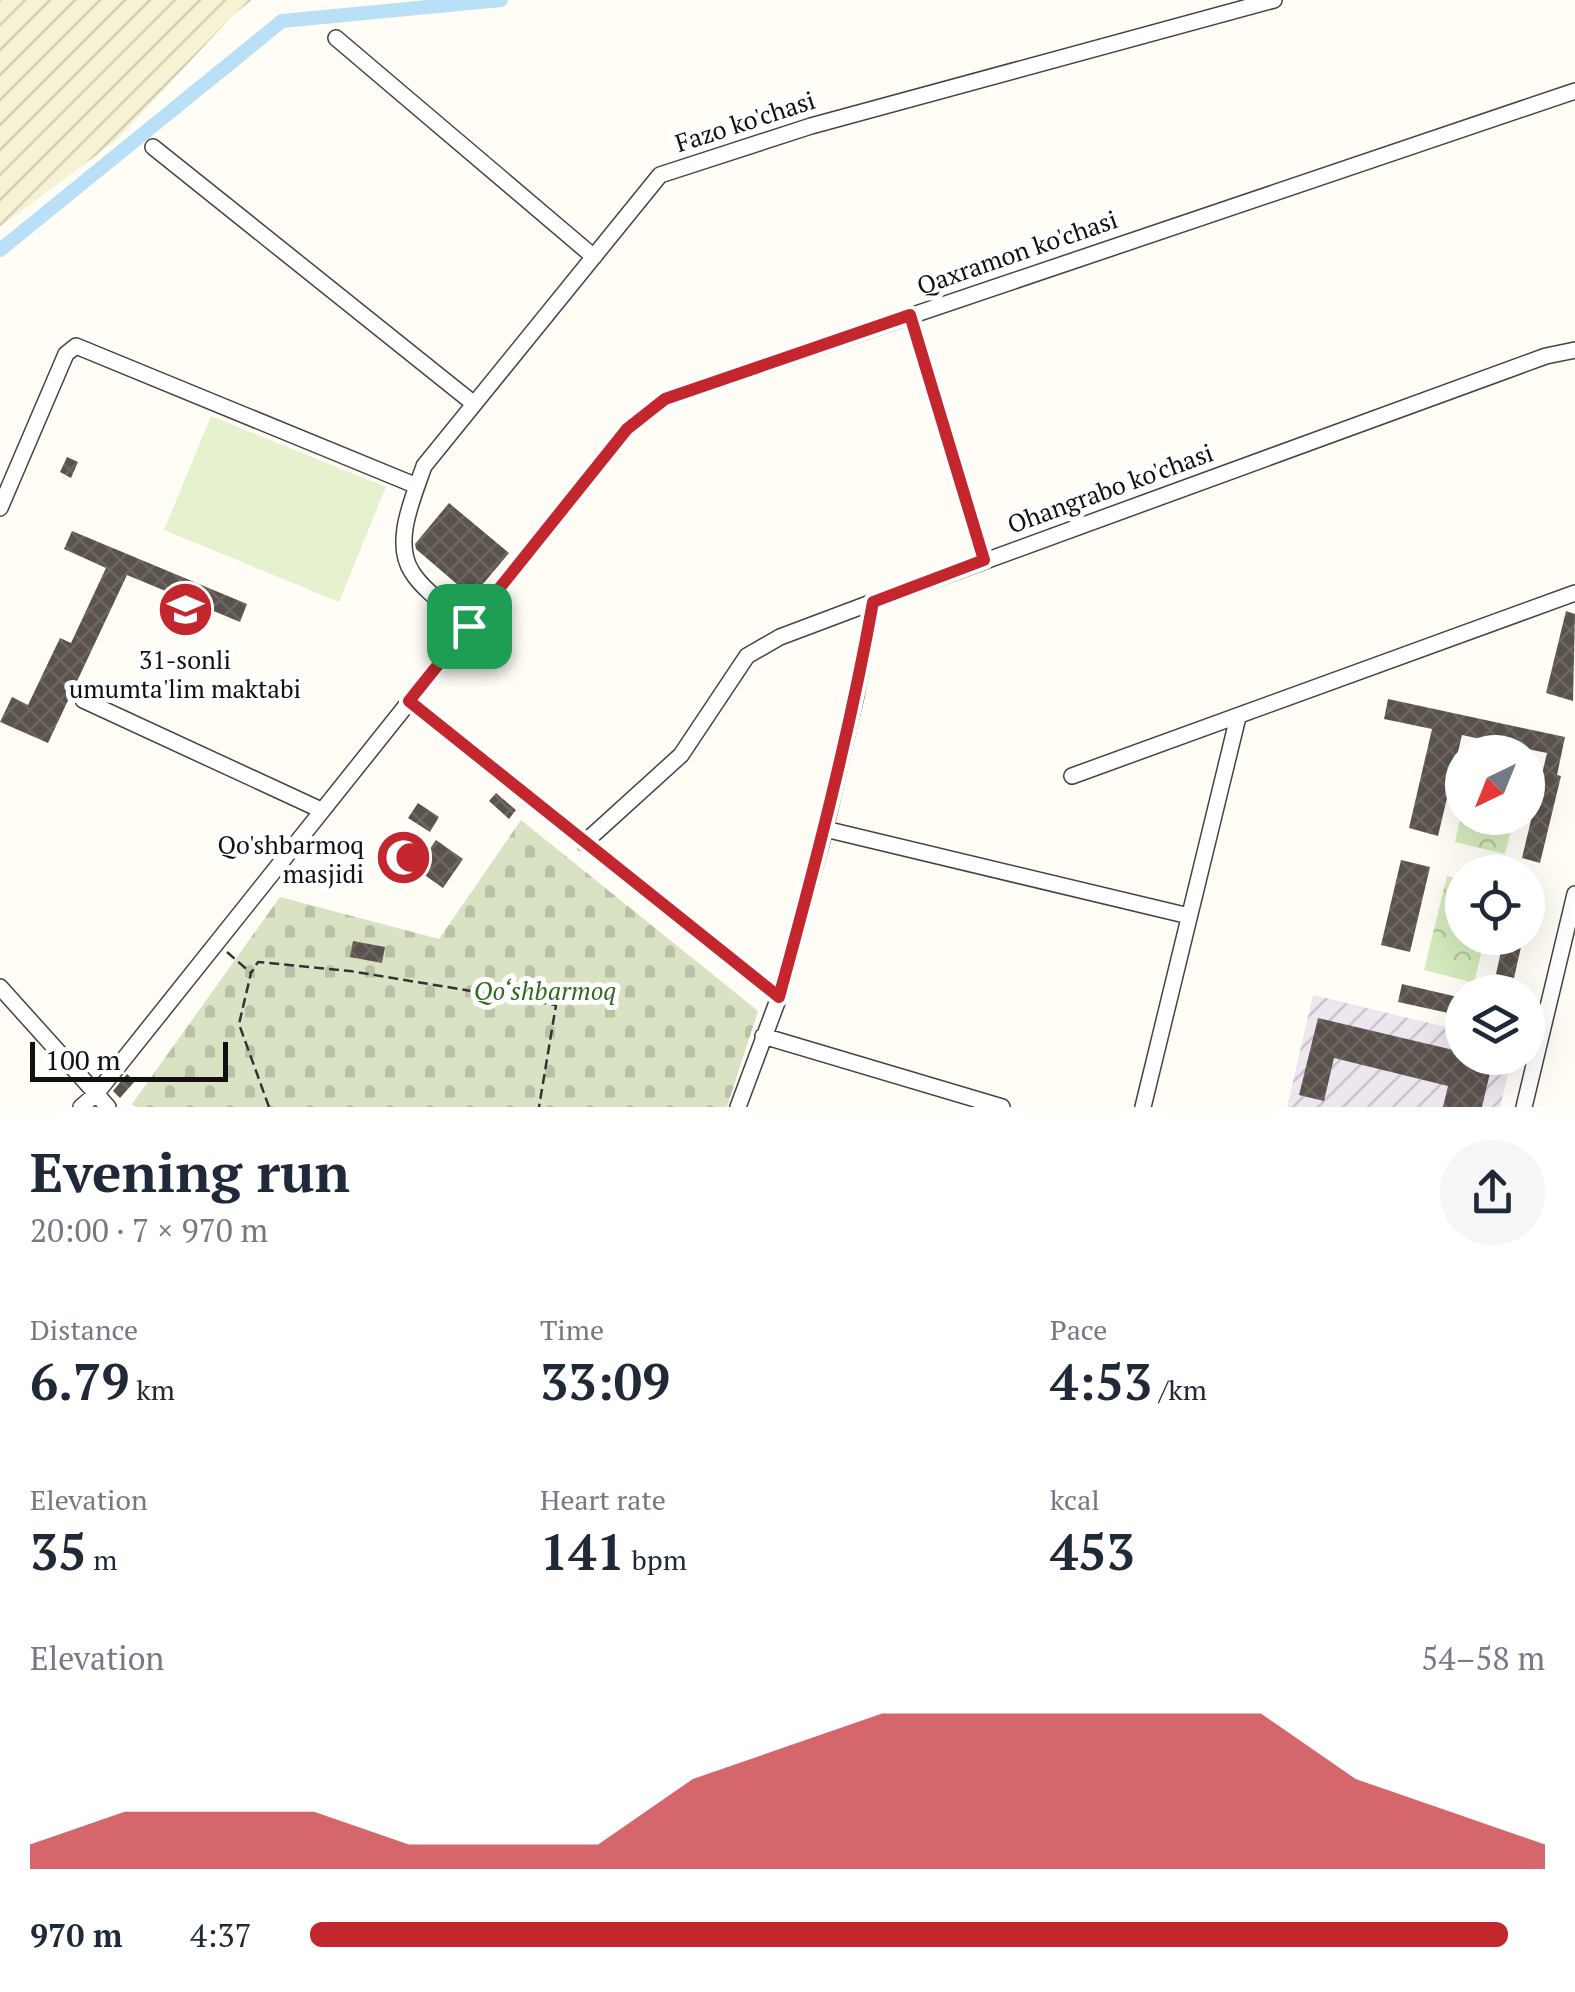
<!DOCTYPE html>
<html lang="en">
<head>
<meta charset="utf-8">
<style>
  :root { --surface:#fff; --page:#f6f6f7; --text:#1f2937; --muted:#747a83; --accent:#c4262e }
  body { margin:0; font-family:"PT Serif",serif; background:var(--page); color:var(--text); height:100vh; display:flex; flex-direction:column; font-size:38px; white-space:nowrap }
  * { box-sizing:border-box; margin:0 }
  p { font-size:32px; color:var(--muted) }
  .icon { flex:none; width:55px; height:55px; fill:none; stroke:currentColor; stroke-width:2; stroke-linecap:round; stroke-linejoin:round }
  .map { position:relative; height:1107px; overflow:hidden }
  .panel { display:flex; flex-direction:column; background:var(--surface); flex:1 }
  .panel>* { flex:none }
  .needle { width:65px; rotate:223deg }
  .fabs { position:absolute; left:1445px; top:735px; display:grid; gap:20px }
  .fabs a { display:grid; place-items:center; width:100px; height:100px; border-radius:50%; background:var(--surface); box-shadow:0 10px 40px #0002; font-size:50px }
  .scale { position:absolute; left:30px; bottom:25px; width:198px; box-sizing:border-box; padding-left:10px; border:5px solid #111; border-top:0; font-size:28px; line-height:35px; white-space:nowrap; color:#111; -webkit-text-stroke:8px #fff; paint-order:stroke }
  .pin { position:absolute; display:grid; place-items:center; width:85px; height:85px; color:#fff; margin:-42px; border-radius:20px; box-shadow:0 5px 15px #0006 }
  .round { display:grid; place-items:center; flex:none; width:105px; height:105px; border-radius:52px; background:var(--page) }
  .summary { display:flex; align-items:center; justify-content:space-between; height:170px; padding:0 30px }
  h1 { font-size:55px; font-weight:600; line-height:75px }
  .figures { display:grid; grid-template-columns:repeat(3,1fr); gap:15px; height:170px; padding:10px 30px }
  .figures div { display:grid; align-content:center }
  .figures b { font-size:50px; font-weight:600 }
  .figures small { font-size:28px; font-weight:400 }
  .figures p { font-size:28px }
  .chart { height:280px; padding:20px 30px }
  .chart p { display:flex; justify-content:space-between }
  .chart svg { width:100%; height:180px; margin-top:10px; fill:var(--accent); opacity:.7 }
  ul { padding:0 30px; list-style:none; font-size:32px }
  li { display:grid; grid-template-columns:160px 120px 1fr; align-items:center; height:75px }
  li i { height:25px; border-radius:12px; background:var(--accent) }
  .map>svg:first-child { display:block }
  .industrial { fill:url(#industrial-furrows) }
  .farmland { fill:url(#farmland-furrows) }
  .cemetery { fill:url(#cemetery-stones) }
  .park { fill:url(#park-crowns) }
  .pitch { fill:#e6f2cf }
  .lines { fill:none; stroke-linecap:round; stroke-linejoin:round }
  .canal { stroke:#b9e0f7; stroke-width:14 }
  .building { fill:url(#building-cross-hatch) }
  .minor-casing { stroke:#444; stroke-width:18 }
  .path { stroke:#333; stroke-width:2.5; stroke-dasharray:10 5; stroke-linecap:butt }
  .minor { stroke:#fff; stroke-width:15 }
  .route-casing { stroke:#fff; stroke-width:20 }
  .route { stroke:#c4262e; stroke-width:12 }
  .labels { text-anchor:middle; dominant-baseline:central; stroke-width:10; stroke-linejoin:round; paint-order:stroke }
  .street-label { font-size:25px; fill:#111; stroke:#fff }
  .poi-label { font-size:25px; fill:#111; stroke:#fff }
  .park-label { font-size:25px; font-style:italic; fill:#2f6b1f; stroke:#fff }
</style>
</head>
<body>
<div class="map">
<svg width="1575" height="1107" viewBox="0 0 1575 1107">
  <defs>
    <pattern id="industrial-furrows" width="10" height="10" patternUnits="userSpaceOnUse" patternTransform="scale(2.5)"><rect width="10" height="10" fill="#eee6ef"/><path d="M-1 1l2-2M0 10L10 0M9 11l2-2" fill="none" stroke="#cbc4cc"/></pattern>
    <pattern id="farmland-furrows" width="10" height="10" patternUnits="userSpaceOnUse" patternTransform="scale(2.5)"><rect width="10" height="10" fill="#f6f3d4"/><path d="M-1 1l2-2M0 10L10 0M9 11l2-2" fill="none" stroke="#d2cfb5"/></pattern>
    <pattern id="cemetery-stones" width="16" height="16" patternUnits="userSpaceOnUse" patternTransform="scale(2.5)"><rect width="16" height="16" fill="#d9e3c4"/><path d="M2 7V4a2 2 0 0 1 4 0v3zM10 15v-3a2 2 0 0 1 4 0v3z" fill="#b9c2a7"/></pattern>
    <pattern id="park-crowns" width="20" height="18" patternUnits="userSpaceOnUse" patternTransform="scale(2.5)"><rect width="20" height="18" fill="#d5ebbd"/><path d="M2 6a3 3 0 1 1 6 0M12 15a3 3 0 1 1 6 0" fill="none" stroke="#b6c8a1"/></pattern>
    <pattern id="building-cross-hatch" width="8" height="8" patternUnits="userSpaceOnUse" patternTransform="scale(2.5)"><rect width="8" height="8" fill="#5a524d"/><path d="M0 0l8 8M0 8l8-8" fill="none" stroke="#6d6662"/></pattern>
  </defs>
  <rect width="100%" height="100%" fill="#fffdf5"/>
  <path class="industrial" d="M1313,995l149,36v27h50l-12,49h-213z"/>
  <path class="farmland" d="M0,0h252l-19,15 -115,124 -118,88z"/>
  <path class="cemetery" d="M521,820l237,191 -31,96h-591l-4,-3 148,-207 159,42z"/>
  <path class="park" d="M1462,810v8h52l-9,36 -50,-12z
    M1447,876l15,4v58h23l-11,45 -50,-13z"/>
  <path class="pitch" d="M211,416l175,71 -47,115 -175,-72z"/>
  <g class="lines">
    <path class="canal" d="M0,250l282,-229 219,-21"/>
  </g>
  <path class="building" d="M67,457l11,5 -7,16 -11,-6z
    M449,503l60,50 -37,44 -56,-48 -1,-5z
    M72,531l175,73 -7,18 -113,-47 -79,168 -48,-21 12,-25 16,8 32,-67 11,5 35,-75 -42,-19z
    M1566,611l9,3 -2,87 -27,-8z
    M1388,699l177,38 -8,38 4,1 -21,87 -18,-5 25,-105 -85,-18 -24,101 -29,-8 23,-99 -48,-10z
    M496,793l20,17 -7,9 -20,-18z
    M418,803l21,14 -9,15 -22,-14z
    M436,840l27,19 -20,29 -27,-19z
    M1401,860l29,7 -20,85 -29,-7z
    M1504,938h19l-9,40 -18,-4z
    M353,941l32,6 -3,16 -32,-6z
    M1402,984l60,14v18l-64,-14z
    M1318,1018l144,34v6l31,2 -11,47h-39l5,-21 -114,-28 -10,43 -25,-6z
    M127,1074l8,7 -15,17 -7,-7z"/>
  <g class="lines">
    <defs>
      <path id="minor" d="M336,38l258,219
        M153,147l320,256
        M910,315l74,246
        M0,508l66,-154 10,-8 341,140
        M469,625c-17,-16 -45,-33 -57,-53 -20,-30 2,-76 12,-106l236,-291 151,-49 463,-126
        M83,700l238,110
        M409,701l370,296
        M1072,776l503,-183
        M825,829l364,87
        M584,843l97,-88 66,-99 33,-19 93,-35
        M0,987l108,120
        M763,1036l239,71
        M81,1107l15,-13 531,-665 38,-30 910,-308
        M738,1107l41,-110 46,-168 31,-134 17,-93 673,-246 29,-6
        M1143,1107l95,-390
        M1524,1107l51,-213"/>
    </defs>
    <use href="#minor" class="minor-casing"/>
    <path class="path" d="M227,952l24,21
      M269,1107l-30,-83 12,-51 7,-11 92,9 206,34 -17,102"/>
    <use href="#minor" class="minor"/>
  </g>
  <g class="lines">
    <defs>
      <path id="route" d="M910,315l74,245 -111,42c-24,134 -58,264 -94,395l-370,-296 218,-272 38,-30z"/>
    </defs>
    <use href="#route" class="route-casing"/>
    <use href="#route" class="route"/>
  </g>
  <defs>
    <symbol id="school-disc" viewBox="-11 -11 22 22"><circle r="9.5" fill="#c4262e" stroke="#fff"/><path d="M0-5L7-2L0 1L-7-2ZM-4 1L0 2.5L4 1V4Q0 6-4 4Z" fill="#fff"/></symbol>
    <symbol id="mosque-disc" viewBox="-11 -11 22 22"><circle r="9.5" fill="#c4262e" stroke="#fff"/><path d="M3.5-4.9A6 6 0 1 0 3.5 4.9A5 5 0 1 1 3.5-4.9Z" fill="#fff"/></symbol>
  </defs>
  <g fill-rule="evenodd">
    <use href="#school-disc" x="154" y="578" width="63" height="63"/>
    <use href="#mosque-disc" x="372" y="826" width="63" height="63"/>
  </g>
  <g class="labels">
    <g class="street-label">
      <text transform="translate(745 121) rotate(-18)">Fazo ko'chasi</text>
      <text transform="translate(1017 252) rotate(-19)">Qaxramon ko'chasi</text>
      <text transform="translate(1110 488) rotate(-20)">Ohangrabo ko'chasi</text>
    </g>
    <g class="poi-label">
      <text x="185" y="659">31-sonli<tspan x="185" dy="29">umumta'lim maktabi</tspan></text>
      <text x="364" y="844" text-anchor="end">Qo'shbarmoq<tspan x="364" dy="29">masjidi</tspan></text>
    </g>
    <g class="park-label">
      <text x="545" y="990">Qo‘shbarmoq</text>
    </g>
  </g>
</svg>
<div class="fabs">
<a><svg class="needle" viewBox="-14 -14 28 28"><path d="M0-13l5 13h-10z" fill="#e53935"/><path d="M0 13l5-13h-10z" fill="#747a83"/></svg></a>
<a><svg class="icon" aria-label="locate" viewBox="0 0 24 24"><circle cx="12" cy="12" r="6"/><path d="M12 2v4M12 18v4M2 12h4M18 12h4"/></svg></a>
<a><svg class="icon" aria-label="layers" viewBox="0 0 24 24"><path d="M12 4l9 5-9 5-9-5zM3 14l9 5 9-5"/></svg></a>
</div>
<div class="scale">100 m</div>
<div class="pin" style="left:469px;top:626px;background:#1e9e55"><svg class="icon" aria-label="arrive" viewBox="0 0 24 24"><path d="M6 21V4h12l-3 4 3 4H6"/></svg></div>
</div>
<section class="panel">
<div class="summary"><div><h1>Evening run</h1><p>20:00 · 7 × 970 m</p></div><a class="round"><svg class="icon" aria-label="share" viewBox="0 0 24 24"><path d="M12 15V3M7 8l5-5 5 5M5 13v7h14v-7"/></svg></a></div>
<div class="figures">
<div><p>Distance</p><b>6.79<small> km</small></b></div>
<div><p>Time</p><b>33:09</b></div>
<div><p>Pace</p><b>4:53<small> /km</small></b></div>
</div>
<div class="figures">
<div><p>Elevation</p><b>35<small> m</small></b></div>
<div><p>Heart rate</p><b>141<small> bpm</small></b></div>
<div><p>kcal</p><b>453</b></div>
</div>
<div class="chart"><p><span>Elevation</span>54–58 m</p>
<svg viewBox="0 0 160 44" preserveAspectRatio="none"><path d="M0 44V38L10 30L20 30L30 30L40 38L50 38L60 38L70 22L80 14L90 6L100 6L110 6L120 6L130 6L140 22L150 30L160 38V44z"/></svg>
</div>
<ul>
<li><b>970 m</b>4:37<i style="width:97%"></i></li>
</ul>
</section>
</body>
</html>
